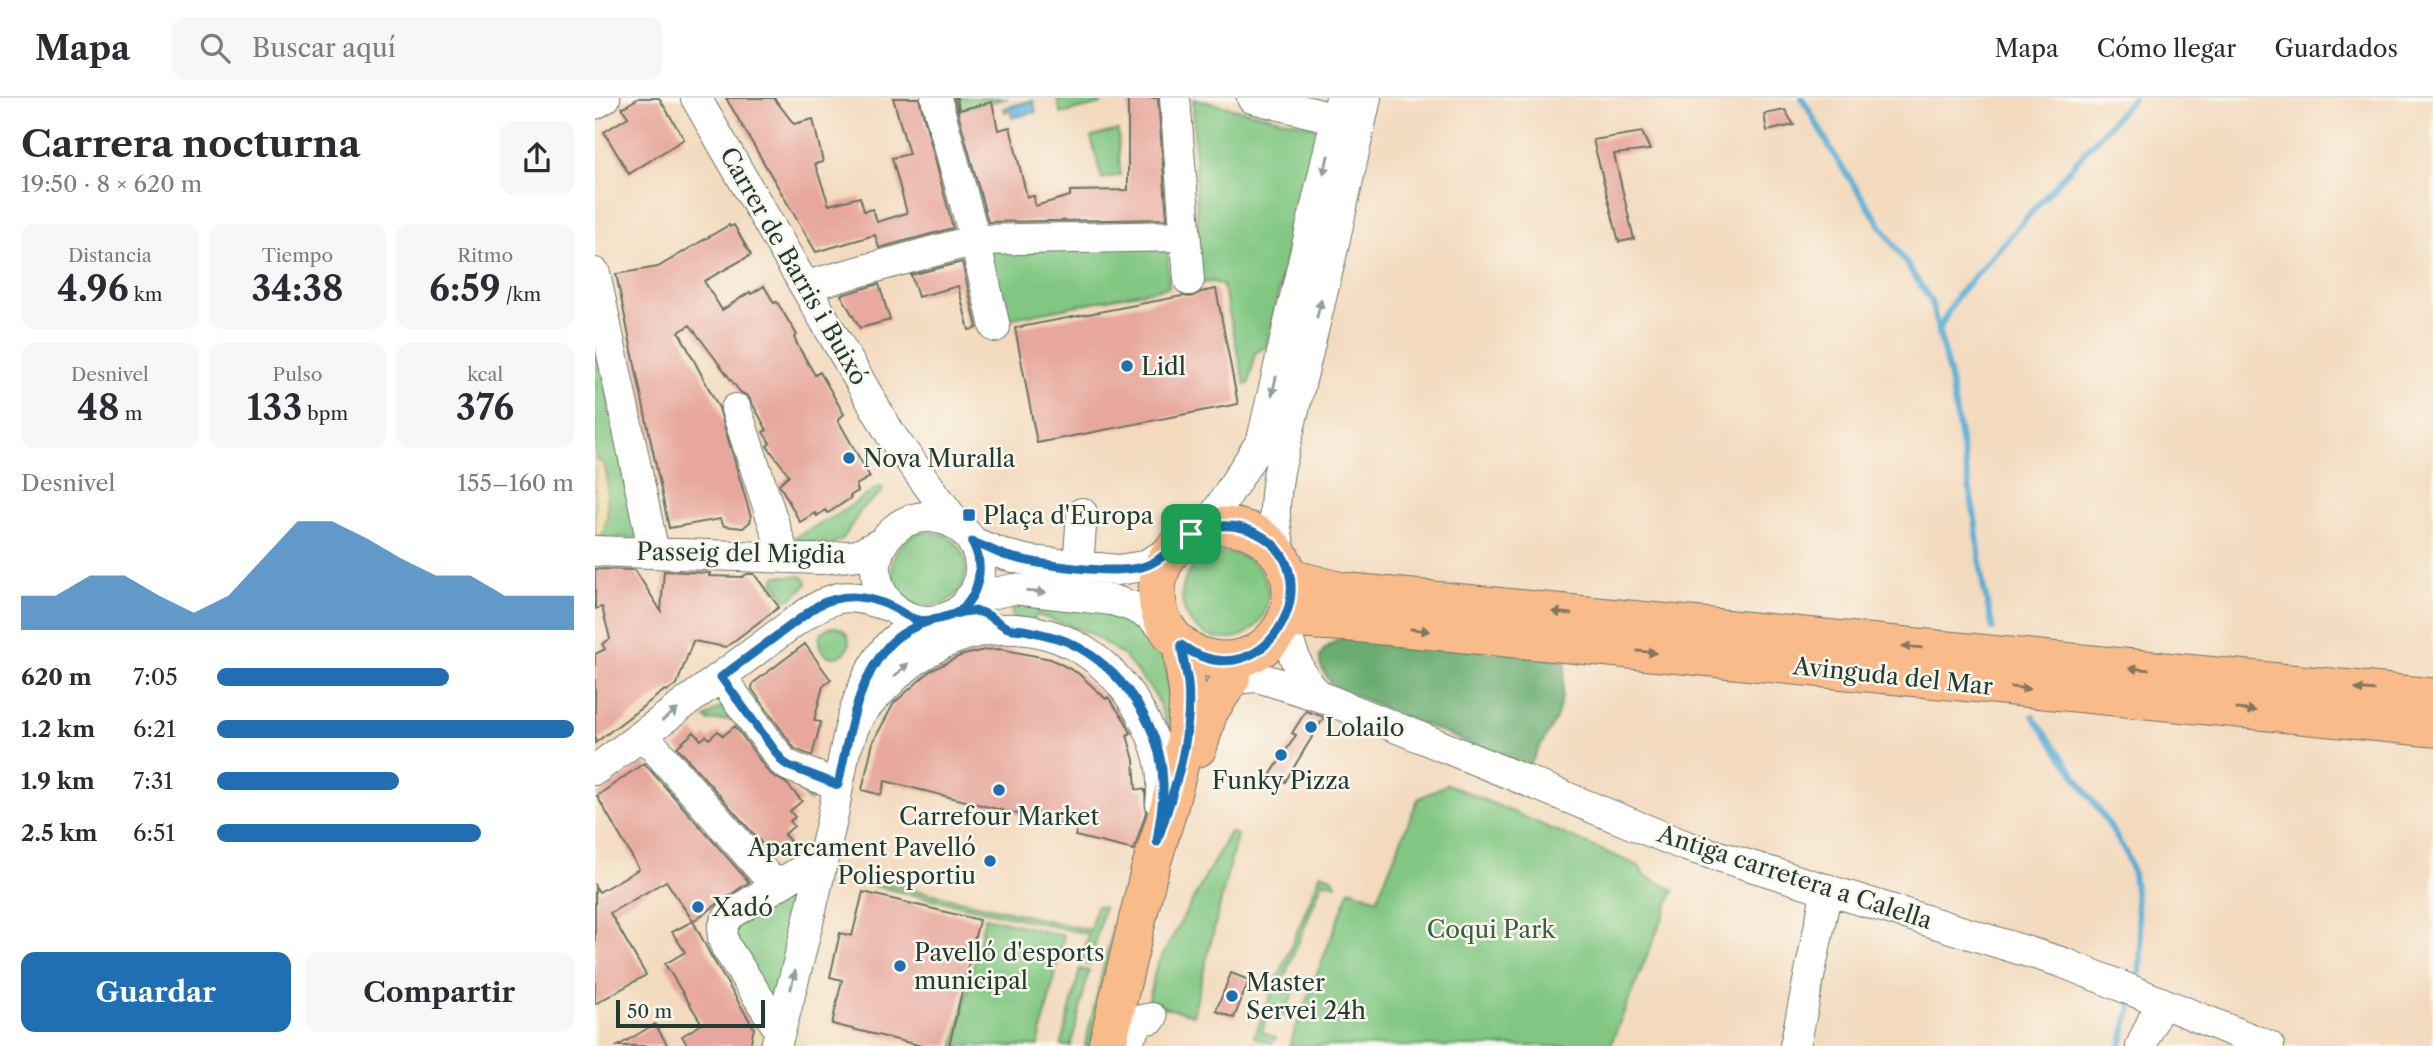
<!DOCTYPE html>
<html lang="es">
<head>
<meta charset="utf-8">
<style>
  :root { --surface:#fff; --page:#f7f7f7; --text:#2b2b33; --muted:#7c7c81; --line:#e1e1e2; --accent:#1f6fb2 }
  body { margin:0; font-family:"Libre Caslon Text",serif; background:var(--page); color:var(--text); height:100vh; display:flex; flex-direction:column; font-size:26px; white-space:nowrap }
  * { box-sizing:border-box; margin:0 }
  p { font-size:23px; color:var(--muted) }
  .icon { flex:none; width:38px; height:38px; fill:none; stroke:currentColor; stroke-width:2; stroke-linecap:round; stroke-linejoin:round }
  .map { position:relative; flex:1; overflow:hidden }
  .drawer { display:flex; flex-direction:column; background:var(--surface); width:595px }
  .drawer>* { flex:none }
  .scale { position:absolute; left:21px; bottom:18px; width:149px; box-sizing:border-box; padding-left:7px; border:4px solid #1f3d34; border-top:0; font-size:19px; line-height:24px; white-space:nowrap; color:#1f3d34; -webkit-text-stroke:5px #fbf7ec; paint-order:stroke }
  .pin { position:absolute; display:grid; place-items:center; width:60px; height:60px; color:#fff; margin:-30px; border-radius:14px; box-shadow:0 4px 10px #0006 }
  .round { display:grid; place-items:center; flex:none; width:74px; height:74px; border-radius:14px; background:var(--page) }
  .overview { display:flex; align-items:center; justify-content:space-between; height:119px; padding:0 21px }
  h1 { font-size:38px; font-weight:700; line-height:52px }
  .figures { display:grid; grid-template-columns:repeat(3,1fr); gap:10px; height:119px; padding:7px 21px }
  .figures div { display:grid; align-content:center; border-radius:14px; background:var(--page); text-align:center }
  .figures b { font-size:35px; font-weight:700 }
  .figures small { font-size:19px; font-weight:400 }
  .figures p { font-size:19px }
  .chart { height:196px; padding:14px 21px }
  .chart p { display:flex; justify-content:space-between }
  .chart svg { width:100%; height:126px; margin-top:7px; fill:var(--accent); opacity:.7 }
  .primary-button { display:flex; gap:14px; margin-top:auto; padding:14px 21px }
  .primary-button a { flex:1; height:80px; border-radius:14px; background:var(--accent); color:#fff; font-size:28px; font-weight:700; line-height:80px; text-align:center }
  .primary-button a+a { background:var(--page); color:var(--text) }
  ul { padding:0 21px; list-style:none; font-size:23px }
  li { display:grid; grid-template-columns:112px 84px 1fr; align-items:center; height:52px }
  li i { height:18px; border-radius:9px; background:var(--accent) }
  header { display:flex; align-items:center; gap:42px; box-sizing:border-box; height:98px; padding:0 35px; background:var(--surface); border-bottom:2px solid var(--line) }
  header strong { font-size:33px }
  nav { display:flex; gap:38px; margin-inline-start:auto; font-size:24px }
  .search { width:490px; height:63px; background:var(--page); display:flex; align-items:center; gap:18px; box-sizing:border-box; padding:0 24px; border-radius:14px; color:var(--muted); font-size:26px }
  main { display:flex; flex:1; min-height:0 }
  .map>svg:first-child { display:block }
  .green { fill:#81c782; stroke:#50825b; stroke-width:2 }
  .forest { fill:#68ac70; stroke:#447452; stroke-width:2 }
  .sand { fill:#eeda9e; stroke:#868c69; stroke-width:2 }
  .water { fill:#58add4; stroke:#3c7584; stroke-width:2 }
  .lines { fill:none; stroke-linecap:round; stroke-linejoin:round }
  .stream { stroke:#58add4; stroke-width:6 }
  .building { fill:#e7a79c }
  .minor-casing { stroke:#697464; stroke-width:32 }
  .major-casing { stroke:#697464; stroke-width:39 }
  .minor { stroke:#fff; stroke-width:30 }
  .major { stroke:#fabb8b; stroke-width:37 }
  .oneway { fill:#8f9e9a }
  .oneway2 { fill:#82765b }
  .route-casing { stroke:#fff; stroke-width:14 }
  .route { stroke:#1f6fb2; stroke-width:9 }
  .poi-dot { fill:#1f6fb2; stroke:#fbf7ec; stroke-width:2.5 }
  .labels { text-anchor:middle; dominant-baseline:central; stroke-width:5; stroke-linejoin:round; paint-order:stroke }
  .street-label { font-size:24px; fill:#1f3d34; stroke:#fbf7ec }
  .poi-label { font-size:24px; fill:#1f3d34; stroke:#fbf7ec; text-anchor:start }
  .park-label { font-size:24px; fill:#386048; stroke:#fbf7ec }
</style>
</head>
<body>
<header>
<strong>Mapa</strong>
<div class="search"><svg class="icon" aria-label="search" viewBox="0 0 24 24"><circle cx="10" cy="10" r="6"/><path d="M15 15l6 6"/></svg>Buscar aquí</div>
<nav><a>Mapa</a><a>Cómo llegar</a><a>Guardados</a></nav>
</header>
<main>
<section class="drawer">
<div class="overview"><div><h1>Carrera nocturna</h1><p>19:50 · 8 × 620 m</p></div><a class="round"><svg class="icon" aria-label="share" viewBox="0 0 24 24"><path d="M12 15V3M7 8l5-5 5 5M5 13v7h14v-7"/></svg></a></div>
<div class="figures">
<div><p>Distancia</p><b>4.96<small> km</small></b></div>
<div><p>Tiempo</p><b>34:38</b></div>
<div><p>Ritmo</p><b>6:59<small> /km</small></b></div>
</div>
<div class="figures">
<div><p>Desnivel</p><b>48<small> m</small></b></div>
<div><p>Pulso</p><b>133<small> bpm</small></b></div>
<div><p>kcal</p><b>376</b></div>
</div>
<div class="chart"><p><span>Desnivel</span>155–160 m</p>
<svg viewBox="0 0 160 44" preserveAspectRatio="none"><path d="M0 44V32L10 32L20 25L30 25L40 32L50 38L60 32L70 19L80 6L90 6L100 12L110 19L120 25L130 25L140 32L150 32L160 32V44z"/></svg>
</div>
<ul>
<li><b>620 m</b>7:05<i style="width:65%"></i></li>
<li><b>1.2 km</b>6:21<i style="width:100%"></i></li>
<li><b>1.9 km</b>7:31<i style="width:51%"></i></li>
<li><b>2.5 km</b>6:51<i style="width:74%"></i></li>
</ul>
<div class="primary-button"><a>Guardar</a><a>Compartir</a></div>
</section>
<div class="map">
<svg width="1838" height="948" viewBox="0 0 1838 948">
  <rect width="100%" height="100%" fill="#fbf7ec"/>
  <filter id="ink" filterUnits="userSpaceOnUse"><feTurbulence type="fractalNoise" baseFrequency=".0143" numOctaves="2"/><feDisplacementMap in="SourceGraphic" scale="14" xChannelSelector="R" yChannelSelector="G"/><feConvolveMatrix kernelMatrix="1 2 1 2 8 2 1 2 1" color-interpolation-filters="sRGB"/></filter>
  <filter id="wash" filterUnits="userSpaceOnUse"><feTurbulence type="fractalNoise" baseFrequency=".00686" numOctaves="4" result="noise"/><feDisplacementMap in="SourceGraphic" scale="28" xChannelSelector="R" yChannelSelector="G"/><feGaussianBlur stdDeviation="1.57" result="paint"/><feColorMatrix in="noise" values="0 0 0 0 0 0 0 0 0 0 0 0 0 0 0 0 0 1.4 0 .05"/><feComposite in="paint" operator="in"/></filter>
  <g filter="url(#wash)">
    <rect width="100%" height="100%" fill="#f3dabd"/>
    <path class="green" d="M352,0h61l-57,14z
      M462,0h42l2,6 -40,10z
      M598,1l127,29 -28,105 -26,114 -11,6 -6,31h-4l-22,-98 -9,-4 -15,1z
      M523,32l2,45 -18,4 -11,-42z
      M572,145l2,44 -166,33 -18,-70z
      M4,256l38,184 -35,-1 5,-20v-41l-4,-12 -8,-7v-102z
      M283,389l5,1 -1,4 -20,17 -20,31 -12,4 -35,-2v-5l44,-23z
      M297 471a37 37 0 1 1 74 0a37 37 0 1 1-74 0Z
      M587 498a43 43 0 1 1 86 0a43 43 0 1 1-86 0Z
      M182,478h24l5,4 1,4 -15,14 -6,1 -13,-18z
      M423,504l88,8 37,16 21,20 10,89 -12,3 -3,-9 8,-3 -11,-30 -32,-40 -34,-23 -53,-18 -5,7 -19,-4c-2,-7 -1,-11 5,-16z
      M224 544a15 15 0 1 1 30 0a15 15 0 1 1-30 0Z
      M135,602l82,86 -3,15 -72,-82 -28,2 -4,-3z
      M852,686l192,82 5,10 30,14 -64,156h-321l61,-157 27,10 41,-100z
      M635,734l7,3 -44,180 -45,-12 8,-36z
      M218,771l-36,149 -50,-88z
      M726,775l12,5 3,7 -13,-4 -43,107 13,5 -9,23 -14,-5 -8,21 14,6 -4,5 -18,-6z
      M281,783l214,49 6,-24 8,1 -14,58 -8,-2 6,-29 -214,-48z
      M523,807l5,1 -25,140h-13z
      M390,819l79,19 -26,110h-84z
      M485,871l9,2 -18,75h-10z"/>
    <path class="forest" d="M749,539l222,23 -4,38 -6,21 -28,49 -194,-81c-20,-25 -21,-36 10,-50z"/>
    <path class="sand" d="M0,359l8,7 4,12v41l-5,20h-7z"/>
    <path class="water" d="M438,2l3,12 -24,6 -1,-7 -6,1 -1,-4z"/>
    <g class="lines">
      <path class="stream" d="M1207,0l34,60 95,143 18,73 26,145 8,66 10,44
        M1343,233l19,-35 176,-198
        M1438,618l71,101 22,36 7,20 8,72 -1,25 -4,15
        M1526,948l12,-47"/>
    </g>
    <g id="blocks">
      <path class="building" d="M44,0h20l25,41 -55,35 -25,-42 24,-15 -6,-9z
        M131,0h48l20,26 19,-5 10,43 -8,2 14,41 31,-8 4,14 9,-2 4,13 30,-9 -15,-55 17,-4 -16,-56h26l34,130 -74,20 -4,-13 -59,17z
        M359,0h3l2,12 33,-8 6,28 12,-3 17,70 7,-1 1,10 35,-10v-5l58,-1v-92h30l9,121 -179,3z
        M1190,12l9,15 -27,6 -3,-17z
        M1047,34l8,18 -36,4 20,85 -15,3 -26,-102z
        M134,127l1,2 4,-2 17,30 -47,26 18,29 28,-18 1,2 13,-8 10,17 3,-1 20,33 -3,2 4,9 17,29 5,-3 24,42 -6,6 32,57 -14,8 2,6 -8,5 1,2 -23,15 -3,-3 -8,6 -2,-3 -15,9 -21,-38 10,-9 -22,-29 3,-3 -7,-11 4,-2 -15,-27 -4,-7 -8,-4 -50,-67 -11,7 40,76 32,109 -1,5 -7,6 -19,-2 -4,-7 -51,9 -53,-254 42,-7z
        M367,164l15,66 -8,2 -11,-44 -40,11 -7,-22z
        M284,186l11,36 -30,8 -19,-33z
        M621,191l22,115 -201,39 -22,-115 167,-32 9,1 10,-5z
        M0,471l40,1 26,41 3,-40 46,2 -1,3 33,1 5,-3h7l25,33 -53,40 -33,-6 -16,43 -10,7 -2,-1 -70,53v-89l10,-5 -3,-5 8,-5 -8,-32 -7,2z
        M210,546l26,36 -8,6 -9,35 7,1 -9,34 -17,-7 -43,-60 1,-6z
        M405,551l51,10 27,14 28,26 2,-2 17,24 6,12 -4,2 7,25 2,29 9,1 1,22 -12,38 -59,-14 2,-7 -192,-48 -4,14 -19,-5 11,-48 21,-39 36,-32 30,-15 24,-6z
        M711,613l18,6 -39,65 -14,-8 25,-39 -4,-2z
        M140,628l34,47 18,11 15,17 -12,10 5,6 -5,4 4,5 -10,9 6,6 -17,15 -96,-109 17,-15 7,8 5,-4 3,3 9,-8 5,5z
        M49,665l105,119 -56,39 -27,-40 -56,32 36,62 -51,29v-118l4,6 40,-23 -42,-73z
        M268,794l116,28 -30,126h-27l-90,-22 10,-44 -12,-3 10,-44 12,3z
        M98,823l18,35 43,72 -4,18h-62l-6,-10 20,-12 -37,-60 20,-12 -13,-20z
        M636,875l18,7 -15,38 -18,-7z
        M60,926l13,22h-50z"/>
    </g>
  </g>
  <g filter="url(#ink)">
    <use href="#blocks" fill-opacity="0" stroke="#697464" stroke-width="2"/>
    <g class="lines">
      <defs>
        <path id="minor" d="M101,0l195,337 67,91
          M341,0l39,142 20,87
          M580,0l14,182
          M657,0l85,21
          M0,6l10,-6
          M0,175l59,280
          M211,188l169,-46 210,-4
          M141,311l49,149
          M281 471a52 52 0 1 1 104 0a52 52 0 1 1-104 0Z
          M596,436l21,-15 50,-79 79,-342
          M377,444l33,13 25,6 88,9 26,-4 28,-16
          M0,453l225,8 38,-4 25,-13
          M688,463c-10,-39 -10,-51 -4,-90l51,-210 36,-163
          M483,469l4,-54
          M374,501l44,-10 99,11 19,6 17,8 22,20
          M688,528c11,26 15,56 41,72
          M126,579l62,85 6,4 49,19
          M636,581l27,-2 66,21 362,148 378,117 205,83
          M48,637l133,151
          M253,646c3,-8 5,-17 10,-25 7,-13 20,-25 31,-36 78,-81 196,-71 251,29 17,30 26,59 21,92
          M0,672l202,-150c41,-28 49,-28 97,-12
          M185,933l-54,-84c-6,-13 -4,-23 5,-33l91,-56
          M537,935l9,-13 11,-2
          M181,948c21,-73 38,-148 55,-222 12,-56 18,-135 58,-179 11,-12 27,-18 41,-24
          M1200,948l32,-157
          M1546,948l20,-44"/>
        <path id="major" d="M562 495a67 67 0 1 1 134 0a67 67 0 1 1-134 0Z
          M693,476l11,6 42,11 1092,106
          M691,521l66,4 1081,105
          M603,650l11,-36 22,-33 5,-20
          M512,948l41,-170 21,-69 16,-63 3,-48 -7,-51"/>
      </defs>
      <use href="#minor" class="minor-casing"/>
      <use href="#major" class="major-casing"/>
      <use href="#minor" class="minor"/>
      <use href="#major" class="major"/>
    </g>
    <defs><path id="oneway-solid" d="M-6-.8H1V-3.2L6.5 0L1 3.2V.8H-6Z" transform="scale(1.75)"/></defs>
    <g class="oneway">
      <use href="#oneway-solid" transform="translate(731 67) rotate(103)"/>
      <use href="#oneway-solid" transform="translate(724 211) rotate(-76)"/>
      <use href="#oneway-solid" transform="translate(679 288) rotate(103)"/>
      <use href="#oneway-solid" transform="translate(441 494) rotate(4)"/>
      <use href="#oneway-solid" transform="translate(306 572) rotate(-44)"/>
      <use href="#oneway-solid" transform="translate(75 617) rotate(-36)"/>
      <use href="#oneway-solid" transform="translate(198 882) rotate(-76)"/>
    </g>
    <g class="oneway2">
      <use href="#oneway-solid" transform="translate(967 515) rotate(-174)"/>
      <use href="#oneway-solid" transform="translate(825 532) rotate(6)"/>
      <use href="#oneway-solid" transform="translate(1317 549) rotate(-175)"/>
      <use href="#oneway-solid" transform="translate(1052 554) rotate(6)"/>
      <use href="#oneway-solid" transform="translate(1544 571) rotate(-175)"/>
      <use href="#oneway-solid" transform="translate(1425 590) rotate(6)"/>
      <use href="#oneway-solid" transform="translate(1770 592) rotate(-175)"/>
      <use href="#oneway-solid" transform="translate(1651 612) rotate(6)"/>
    </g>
  </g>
  <g class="lines" filter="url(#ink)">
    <defs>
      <path id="route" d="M596,436c-16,10 -30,28 -49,33 -33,8 -101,-2 -135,-11 -12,-4 -22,-10 -35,-14 14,24 7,56 -16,71 -9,5 -17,5 -26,8 -14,4 -31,13 -41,24 -34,38 -40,92 -51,140l-49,-19 -6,-4 -62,-85 96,-71c26,-14 51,-11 77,2 8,4 14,10 24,12 22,4 40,-13 62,-8 12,3 18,12 28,16 6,2 14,1 21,3 13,3 29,6 41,12 51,24 92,83 93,141 1,19 -4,39 -6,58 17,-51 36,-104 31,-159 -2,-13 -5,-25 -7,-38 87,63 159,-81 68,-115 -20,-7 -39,-5 -58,4"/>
    </defs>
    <use href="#route" class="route-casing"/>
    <use href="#route" class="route"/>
  </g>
  <g class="poi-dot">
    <circle cx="532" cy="268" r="7"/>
    <circle cx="254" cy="360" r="7"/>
    <rect x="367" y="410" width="14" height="14" rx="3.5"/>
    <circle cx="716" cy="629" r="7"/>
    <circle cx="686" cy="657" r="7"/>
    <circle cx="404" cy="692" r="7"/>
    <circle cx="395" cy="763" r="7"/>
    <circle cx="103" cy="809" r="7"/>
    <circle cx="305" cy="868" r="7"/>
    <circle cx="637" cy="898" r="7"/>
  </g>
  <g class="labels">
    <g class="street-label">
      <text transform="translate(199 168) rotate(60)">Carrer de Barris i Buixó</text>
      <text transform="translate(146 455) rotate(1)">Passeig del Migdia</text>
      <text transform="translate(1298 578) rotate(6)">Avinguda del Mar</text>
      <text transform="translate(1200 779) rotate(18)">Antiga carretera a Calella</text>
    </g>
    <g class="poi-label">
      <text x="546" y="268">Lidl</text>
      <text x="268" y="360">Nova Muralla</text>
      <text x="388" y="417">Plaça d'Europa</text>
      <text x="730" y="629">Lolailo</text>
      <text x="686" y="682" text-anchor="middle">Funky Pizza</text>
      <text x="404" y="718" text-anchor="middle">Carrefour Market</text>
      <text x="381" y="749" text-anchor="end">Aparcament Pavelló<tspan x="381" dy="28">Poliesportiu</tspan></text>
      <text x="117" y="809">Xadó</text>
      <text x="319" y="854">Pavelló d'esports<tspan x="319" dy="28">municipal</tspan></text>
      <text x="651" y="884">Master<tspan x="651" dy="28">Servei 24h</tspan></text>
    </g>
    <g class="park-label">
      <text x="896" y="831">Coqui Park</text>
    </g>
  </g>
</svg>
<div class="scale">50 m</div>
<div class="pin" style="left:596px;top:436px;background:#1e9e55"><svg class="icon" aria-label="arrive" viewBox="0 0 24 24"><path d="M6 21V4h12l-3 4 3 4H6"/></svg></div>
</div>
</main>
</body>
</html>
